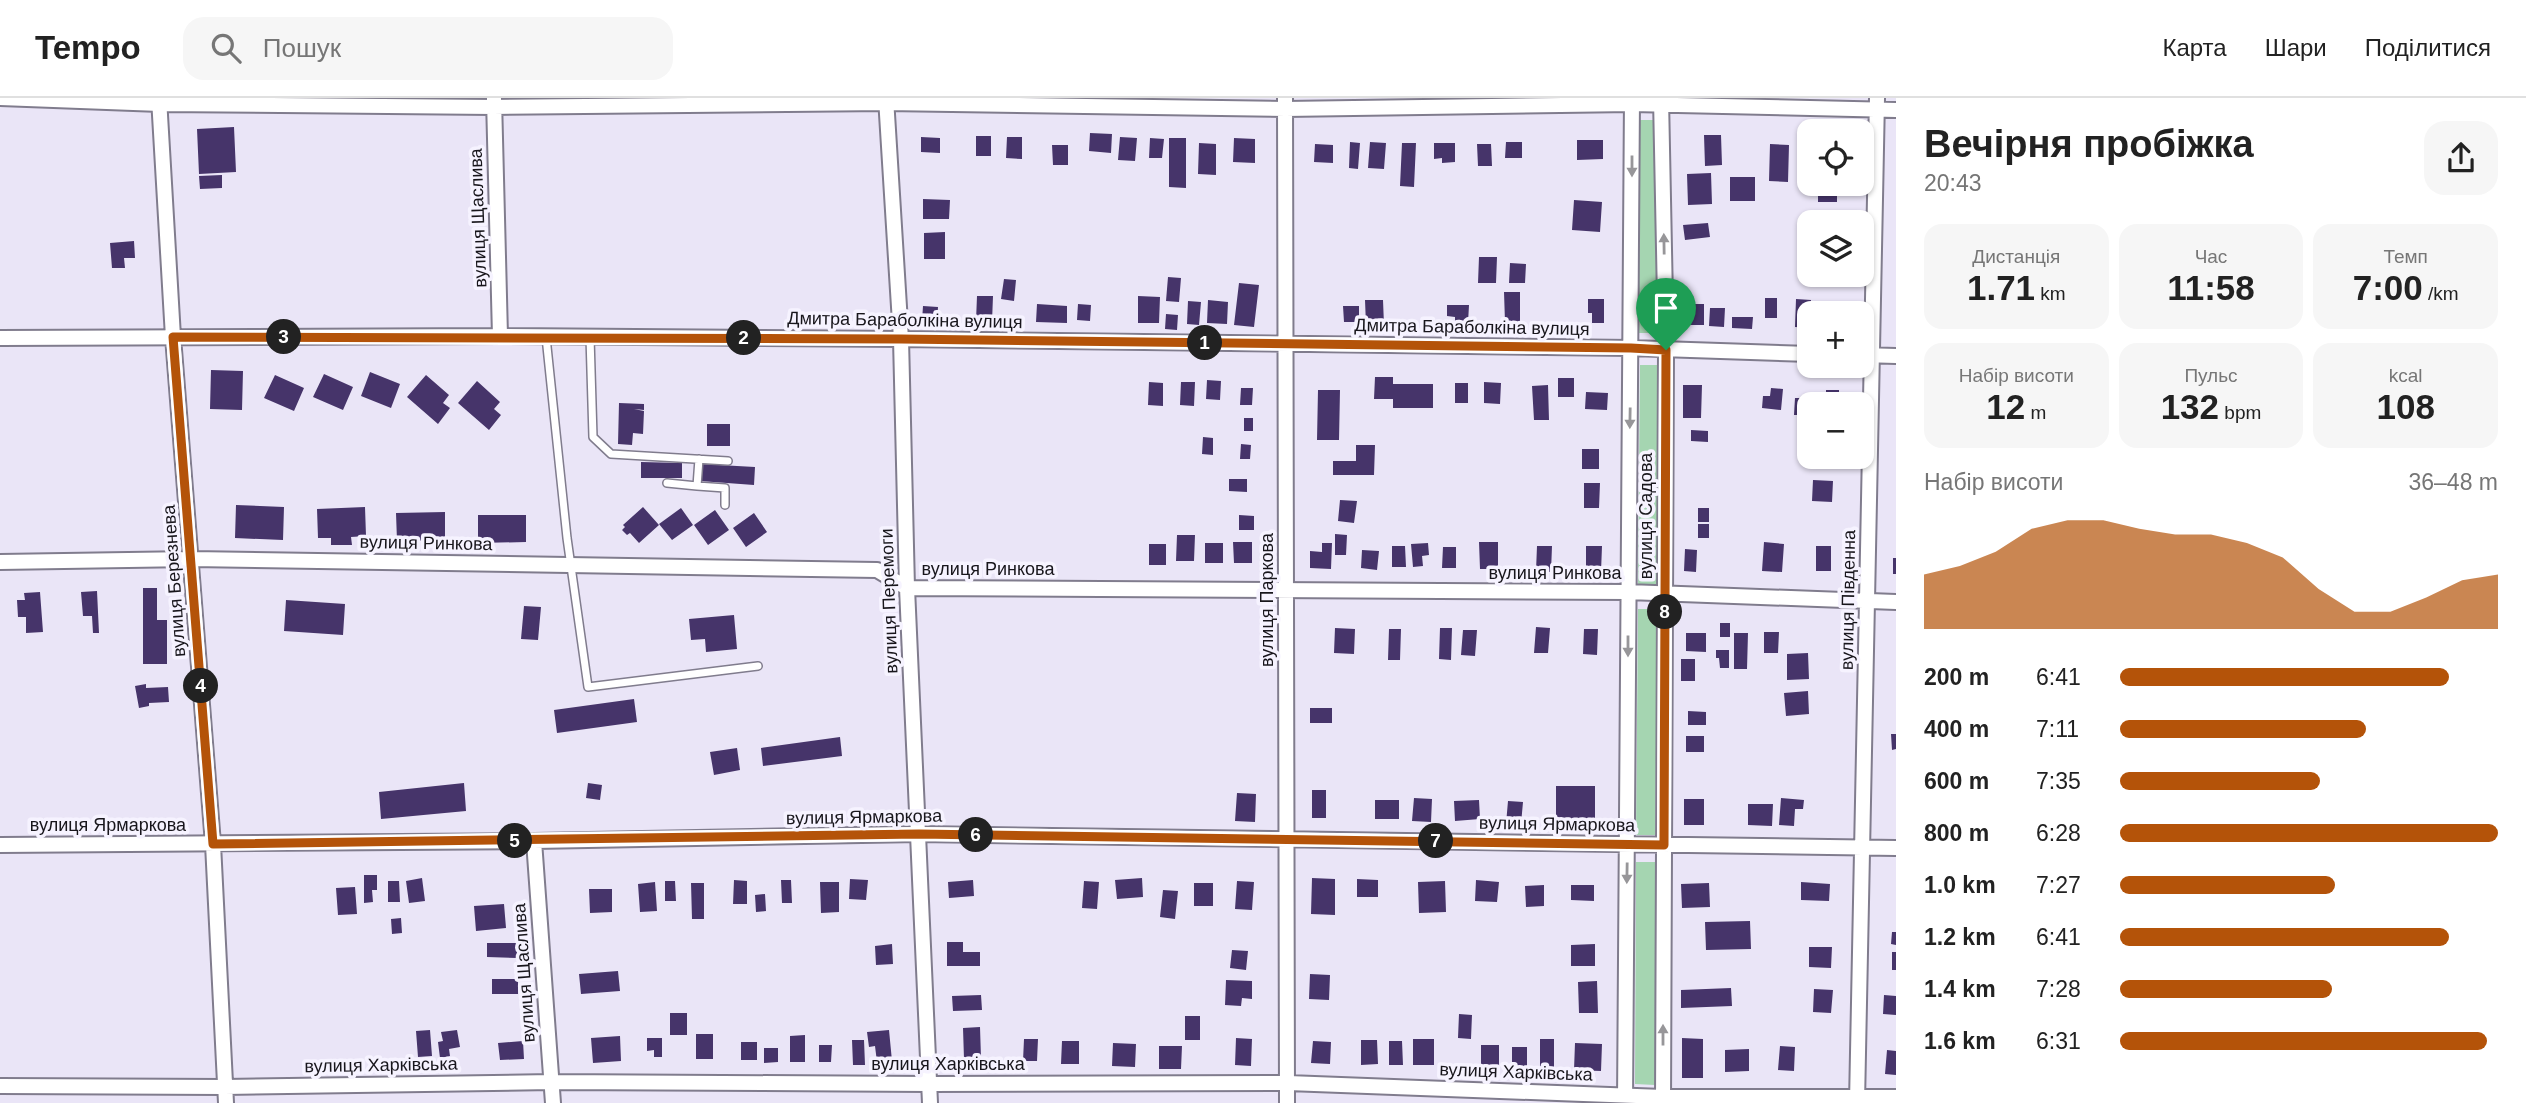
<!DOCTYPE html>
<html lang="uk">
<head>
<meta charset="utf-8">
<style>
  :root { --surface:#fff; --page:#f6f6f6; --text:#222; --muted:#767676; --line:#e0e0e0; --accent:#b45309 }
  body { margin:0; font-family:Helvetica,sans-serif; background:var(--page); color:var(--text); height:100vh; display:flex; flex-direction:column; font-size:26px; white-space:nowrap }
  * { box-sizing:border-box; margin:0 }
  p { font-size:23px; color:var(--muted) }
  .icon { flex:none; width:38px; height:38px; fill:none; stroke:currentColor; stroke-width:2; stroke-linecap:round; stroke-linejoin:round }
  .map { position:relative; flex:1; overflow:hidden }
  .side { display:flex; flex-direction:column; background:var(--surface); width:630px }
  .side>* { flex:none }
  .buttons { position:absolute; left:1797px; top:21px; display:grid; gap:14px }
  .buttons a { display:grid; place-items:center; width:77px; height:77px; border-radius:14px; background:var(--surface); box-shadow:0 2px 5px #0004; font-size:35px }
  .pin { position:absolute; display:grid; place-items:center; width:60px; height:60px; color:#fff; margin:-72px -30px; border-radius:50% 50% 50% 0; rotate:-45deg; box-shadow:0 0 7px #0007 }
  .pin .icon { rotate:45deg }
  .km { position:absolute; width:35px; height:35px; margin:-18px; border-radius:50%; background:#222; color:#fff; font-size:19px; line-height:35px; text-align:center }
  .round { display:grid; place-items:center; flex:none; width:74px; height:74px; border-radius:21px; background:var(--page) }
  .headline { display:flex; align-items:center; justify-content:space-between; height:119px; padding:0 28px }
  h1 { font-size:38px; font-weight:700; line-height:52px }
  .figures { display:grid; grid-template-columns:repeat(3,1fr); gap:10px; height:119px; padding:7px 28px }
  .figures div { display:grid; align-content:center; border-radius:18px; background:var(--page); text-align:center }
  .figures b { font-size:35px; font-weight:700 }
  .figures small { font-size:19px; font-weight:400 }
  .figures p { font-size:19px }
  .chart { height:196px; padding:14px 28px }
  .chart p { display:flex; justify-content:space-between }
  .chart svg { width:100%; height:126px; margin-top:7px; fill:var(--accent); opacity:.7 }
  ul { padding:0 28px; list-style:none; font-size:23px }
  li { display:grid; grid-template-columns:112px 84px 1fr; align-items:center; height:52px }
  li i { height:18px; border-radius:9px; background:var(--accent) }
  header { display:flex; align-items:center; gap:42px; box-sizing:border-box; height:98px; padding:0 35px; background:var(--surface); border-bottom:2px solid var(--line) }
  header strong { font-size:33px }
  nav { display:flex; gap:38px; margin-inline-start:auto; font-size:24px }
  .search { width:490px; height:63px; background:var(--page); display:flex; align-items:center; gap:18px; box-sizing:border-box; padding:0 24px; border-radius:21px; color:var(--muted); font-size:26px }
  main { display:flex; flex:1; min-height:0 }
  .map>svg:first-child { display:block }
  .green { fill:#a5d5b1 }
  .building { fill:#46346a }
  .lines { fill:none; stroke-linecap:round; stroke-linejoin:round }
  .lane-casing { stroke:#807c8d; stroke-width:10 }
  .street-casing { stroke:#807c8d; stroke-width:18 }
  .lane { stroke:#fff; stroke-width:7 }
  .street { stroke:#fff; stroke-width:14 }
  .oneway { fill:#979699 }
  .route-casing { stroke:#fff; stroke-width:14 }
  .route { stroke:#b45309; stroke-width:9 }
  .labels { text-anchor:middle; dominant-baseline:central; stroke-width:7; stroke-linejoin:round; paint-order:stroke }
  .street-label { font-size:18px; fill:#18161c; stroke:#f6f3ff }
</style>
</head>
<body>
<header>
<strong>Tempo</strong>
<div class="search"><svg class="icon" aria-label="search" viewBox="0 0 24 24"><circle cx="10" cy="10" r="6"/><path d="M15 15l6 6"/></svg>Пошук</div>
<nav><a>Карта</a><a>Шари</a><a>Поділитися</a></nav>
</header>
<main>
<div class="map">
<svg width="1896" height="1005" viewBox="0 0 1896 1005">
  <rect width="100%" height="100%" fill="#eae5f7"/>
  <path class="green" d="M1638,22h19l1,213h-19z
    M1640,267h20l-2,222h-20z
    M1638,511h20l-3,226h-19z
    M1636,764h21l-2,223 -20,-1z"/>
  <path class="building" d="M234,29l2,45 -37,2 -2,-45z
    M1090,35l22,1 -1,19 -22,-2z
    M1704,37h17l1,30 -17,1z
    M976,38h15v20h-15z
    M921,39l19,1v15l-19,-1z
    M1007,39h15v22l-16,-1z
    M1120,39l17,1 -2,23 -17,-1z
    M1150,40l14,1 -2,19h-13z
    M1169,40h17v50l-17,-1z
    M1234,40l21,1v24l-22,-1z
    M1577,42h26v19l-26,1z
    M1350,44l10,1 -2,26 -9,-1z
    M1370,44l16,1 -2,26 -16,-1z
    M1506,44h16v16h-17z
    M1199,45l17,1v31l-18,-1z
    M1402,45h14l-2,44 -14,-1z
    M1434,45h21v19l-13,1v-5l-8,1z
    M1315,46l18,1v18l-19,-1z
    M1477,46h14l1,22h-14z
    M1770,46l19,1 -1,37 -19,-1z
    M1052,47h16v20h-15z
    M1711,75l1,31 -24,1 -1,-31z
    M222,77v13l-22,1 -1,-13z
    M1730,79h25v24h-25z
    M1818,88h19v16h-19z
    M923,101l27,1 -1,19h-26z
    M1574,102l28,2 -2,30 -28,-2z
    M1708,125l2,14 -25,3 -2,-15z
    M945,134v27h-21v-26z
    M134,143l1,17h-11l1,10h-13l-2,-25z
    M1479,159h18l-1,26h-18z
    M1510,165l16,1 -1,19h-16z
    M1168,179l13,1 -2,24 -13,-1z
    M1004,181l12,1 -2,21 -13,-2z
    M1239,185l20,2 -5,42 -20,-2z
    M1504,194h16v30h-15z
    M977,198h16l-1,26 -16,-1z
    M1138,198l22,1 -1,26h-21z
    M1765,200h12v20h-12z
    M1588,201h16v24h-12v-10h-4z
    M1796,201l15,1 -1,28 -15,-1z
    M1208,202l20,2 -1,22 -20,-1z
    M1365,202h18l1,25h-18z
    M1188,203l13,1 -2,23 -12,-1z
    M1827,204h14l-1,11h-13z
    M1037,206l30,2v17l-31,-1z
    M1078,206l13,1 -1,16 -13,-1z
    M1683,206h21v21h-21z
    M1447,207h22l-1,18 -13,-1v-5l-8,-1z
    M923,208l15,1 -1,15 -15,-1z
    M1343,208h16v16h-15z
    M1710,210h15l-1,19 -15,-1z
    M1166,216l12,1 -1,15 -12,-1z
    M1732,219h21l-1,12 -20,-1z
    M211,272l32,1 -1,39 -32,-1z
    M370,274l30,12 -9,24 -30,-12z
    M324,276l29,13 -10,23 -30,-13z
    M275,277l29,13 -10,23 -30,-13z
    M426,277l23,20 -6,8 7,5 -12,16 -31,-27z
    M1375,279h18v7h40v24h-40v-9h-19z
    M1558,280h16v19h-16z
    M1207,282l14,1 -1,19 -14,-1z
    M477,283l23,21 -6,7 7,6 -12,15 -31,-27z
    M1149,284l14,1v23l-15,-1z
    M1181,284h14l-1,24 -14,-1z
    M1484,284l17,1 -1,21 -16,-1z
    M1455,285h13v20h-13z
    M1548,287l1,35h-15l-2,-34z
    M1683,287h19l-1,33h-18z
    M1241,290h12l-1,17h-12z
    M1771,290l12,1 -2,21 -19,-2 1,-12h7z
    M1318,292h22l-1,50h-22z
    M1826,292h13v14h-13z
    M1586,294l22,1 -1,17 -22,-1z
    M1795,300h12v17h-13z
    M619,305l25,1v6l-10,-1 10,2 -1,23 -10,-1 -1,12 -14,-1z
    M1244,320h9v13h-9z
    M707,326h23v22h-23z
    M1691,332l17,1v11l-17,-1z
    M1203,339l10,1v17l-11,-1z
    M1241,346l10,1 -1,14h-10z
    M1356,347h19l-1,30h-41v-14h23z
    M1582,351h17v20h-17z
    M641,364l41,1v15h-41z
    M701,366l54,3 -1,18 -54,-4z
    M1229,381h18v13l-18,-1z
    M1813,382l20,1 -1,21 -20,-1z
    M1584,385h16l-1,25h-15z
    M1340,402l17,1 -3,22 -16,-2z
    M236,407l48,2 -1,33 -48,-2z
    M365,409l1,29 -15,1 1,8h-21v-7h-13l-1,-29z
    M643,409l16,18 -20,18 -9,-10 -3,2 -5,-5 3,-3 -2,-2z
    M681,410l12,17 -21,15 -13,-16z
    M1698,410h11v14h-11z
    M715,412l14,20 -21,15 -14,-20z
    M445,414v28l-48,1 -1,-28z
    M754,415l13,19 -21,15 -13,-19z
    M478,417h48v27l-48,1z
    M1239,417l15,1v14h-15z
    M1698,426h11v14h-11z
    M1335,436l12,1 -1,20h-11z
    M1177,437h18l-1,26h-18z
    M1233,444h19v21h-18z
    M1479,444h19v27h-18z
    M1764,444l20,2 -2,28 -20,-1z
    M1205,445h18v20h-18z
    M1322,445h10l-1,26 -21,-1v-17l12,1z
    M1428,445l1,12 -7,1 1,10 -10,1 -2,-23z
    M1149,446h17v21h-17z
    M1392,448h13l1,21h-14z
    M1537,448h15l-1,26 -15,-1z
    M1586,448h16l-1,26 -15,-1z
    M1816,448h15v25h-15z
    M1443,449h13v21h-14z
    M1685,451l12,1 -1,22 -12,-1z
    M1362,452l17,1 -2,19 -16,-2z
    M1893,460h3v16h-3z
    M143,490h14v32h10v44h-24z
    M97,493l2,42h-6l-1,-17h-9l-2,-24z
    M40,494l3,40 -17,1v-16h-8l-1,-17h8l-1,-7z
    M286,502l59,4 -2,31 -59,-4z
    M524,508l17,1 -3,33 -17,-1z
    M734,517l3,34 -31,3 -1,-13 -14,1 -2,-21z
    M1720,525h10v14h-10z
    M1536,529l14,1 -2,25h-14z
    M1335,530l20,1 -1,25 -20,-1z
    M1440,530h12l-1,32 -12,-1z
    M1389,531h12l-1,31h-12z
    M1584,531h14l-1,26 -14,-1z
    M1463,532h14l-2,26 -14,-1z
    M1764,534h15l-1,21h-14z
    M1686,535h20v19l-20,-1z
    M1734,535h14l-1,36h-13z
    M1716,552h13v18h-9l-1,-10h-3z
    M1808,555l1,26 -22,1v-26z
    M1681,561h14v22h-14z
    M146,586v4l22,-1 1,15 -20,1v3l-10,2 -4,-22z
    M1808,593l1,23 -23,2 -2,-23z
    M634,601l3,23 -80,11 -3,-23z
    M1310,610h22v15h-22z
    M1688,613l18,1v13h-18z
    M1891,636h5v15l-4,1z
    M1686,638h18v16h-18z
    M840,639l2,19 -79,10 -2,-18z
    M737,650l3,22 -26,5 -4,-23z
    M464,685l2,28 -85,8 -2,-27z
    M588,685l14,2 -2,15 -14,-2z
    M1556,688h39v42h-39z
    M1312,692h14v28h-14z
    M1237,695l19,1 -1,28 -20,-1z
    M1414,700l18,1 -1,23 -19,-1z
    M1781,700l23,2 -1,9h-8l-1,17 -15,-1z
    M1684,701h20v26h-20z
    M1375,702h24v19h-24z
    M1479,702l1,19 -25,2 -1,-20z
    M1508,703l15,1 -2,22h-15z
    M1748,706h25l-1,22 -24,-1z
    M364,777h13v15h-5l1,12 -9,1z
    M422,780l3,23 -16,2 -3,-22z
    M1142,780l1,19 -26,2 -2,-19z
    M1312,780l23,1v36l-24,-1z
    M850,781l18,1 -2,20 -17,-1z
    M1357,781l21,1v17h-21z
    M734,782l13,1v23h-14z
    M781,782h10l1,23h-10z
    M973,782l1,16 -25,2 -1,-16z
    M1476,782l23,2 -2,20 -22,-1z
    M388,783h11l1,21h-12z
    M665,783h10l1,20h-11z
    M1084,783l15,1 -2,27 -15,-1z
    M1237,783l17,1 -2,28 -17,-1z
    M1445,783l1,31 -27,1 -1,-31z
    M655,784l2,29 -17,1 -2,-28z
    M820,784h19v30l-18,1z
    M1801,784l29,2 -1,17 -28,-1z
    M691,785h13v36h-12z
    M1194,785h19v23h-19z
    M1709,785l1,24 -28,1 -1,-24z
    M1544,787v21l-18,1 -1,-21z
    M1571,787h23v16l-23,-1z
    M355,789l2,27 -19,1 -2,-27z
    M589,791h23v23l-22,1z
    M1163,792l15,1 -3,28 -15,-2z
    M765,796l1,17 -10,1 -1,-17z
    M504,806l2,24 -30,3 -2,-25z
    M401,820l1,15 -10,1 -1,-15z
    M1750,823l1,28 -45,1 -1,-28z
    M1892,834h4v13l-5,-1z
    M947,844h16v10h17v14h-33z
    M487,845h30v15l-30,-1z
    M892,846l1,20 -17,1 -1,-19z
    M1595,846v22h-24v-21z
    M1809,849h23l-1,21 -22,-1z
    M1232,852l16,1 -2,19 -16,-2z
    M1892,854h4v18h-4z
    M618,873l2,20 -39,3 -2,-20z
    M1310,876l20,1 -1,25 -20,-1z
    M492,881h26v15h-26z
    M1226,882l26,1v18l-10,-1 -1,8 -16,-1z
    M1597,883l1,32h-19l-1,-31z
    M1731,890l1,18 -51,2v-18z
    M1814,891l19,1 -2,23 -18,-1z
    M981,897l1,15 -29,1 -1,-15z
    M1884,897l12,1v19l-13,-1z
    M670,915h17v22h-17z
    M1459,916l13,1 -1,24 -13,-1z
    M1185,918h15v24h-15z
    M980,929l1,31 -17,1 -1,-31z
    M430,932l2,26 -14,1 -2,-26z
    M457,932l3,17 -11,2 1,7 -10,2 -2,-16 5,-1 -2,-9z
    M889,932l3,31 -15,1 -2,-16 -6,1 -2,-15z
    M696,936h17v25h-17z
    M805,937v27h-15v-26z
    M620,938l1,25 -28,2 -2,-25z
    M647,940h15v19h-8v-7l-7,1z
    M1236,940l16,1 -1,27 -16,-1z
    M1682,940l21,1v39h-21z
    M1024,941h14l-1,22h-14z
    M1413,941h21v26h-21z
    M1540,941h14v28h-14z
    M852,942h12l1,25h-12z
    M1361,942h16l1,24 -17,1z
    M523,943l1,18 -24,1 -2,-17z
    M1062,943h17v23h-18z
    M1313,943l18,1 -1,22 -19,-1z
    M1389,943h13l1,24h-14z
    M741,944h16v18h-16z
    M1113,945l23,1 -1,23 -23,-1z
    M1575,945l27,1 -1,27 -27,-1z
    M819,947h13l-1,17h-12z
    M1481,947h18v21h-18z
    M1159,948h23l-1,23h-22z
    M1780,948l15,1 -1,24 -16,-1z
    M1512,949h15v20h-15z
    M764,950h14v14l-14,1z
    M1749,951v22l-24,1v-22z
    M1887,952l9,1v24l-11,-1z"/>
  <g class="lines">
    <defs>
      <path id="lane" d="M546,239l21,201 21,149 170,-21
        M590,239l3,100 18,17 117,7
        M699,361l-2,27 28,2v17
        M667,385l30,3"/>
      <path id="street" d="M0,0l160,6 334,3 392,-4 399,6 347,-5 264,6
        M159,0l14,239 40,507 13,259
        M886,0l15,241 6,249 23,515
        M1285,0l2,1005
        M1661,0l5,252 -3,753
        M494,1l6,237
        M0,240l500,-2 401,3 730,9 179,6
        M1862,257l34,1
        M0,464l192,-3 685,11 30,18 721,4 268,10
        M534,743l19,262
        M0,747l534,-4 385,-7 977,14
        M0,988l225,1 327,-5 377,2 359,-1 375,14h233
        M1625,1005l7,-1005
        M1857,1005l20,-1005"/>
    </defs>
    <use href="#lane" class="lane-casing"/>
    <use href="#street" class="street-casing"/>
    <use href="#lane" class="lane"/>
    <use href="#street" class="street"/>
  </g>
  <defs><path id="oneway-solid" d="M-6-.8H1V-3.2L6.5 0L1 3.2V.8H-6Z" transform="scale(1.75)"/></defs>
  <g class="oneway">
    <use href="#oneway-solid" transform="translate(1632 68) rotate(90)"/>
    <use href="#oneway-solid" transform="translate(1664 146) rotate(-91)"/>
    <use href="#oneway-solid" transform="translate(1630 320) rotate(91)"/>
    <use href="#oneway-solid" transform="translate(1628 548) rotate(90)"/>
    <use href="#oneway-solid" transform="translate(1627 775) rotate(91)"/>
    <use href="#oneway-solid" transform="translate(1663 937) rotate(-90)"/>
  </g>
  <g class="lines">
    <defs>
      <path id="route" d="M173,239l728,2 730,9 35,2 -2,495 -745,-11 -706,10z"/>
    </defs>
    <use href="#route" class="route-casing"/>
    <use href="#route" class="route"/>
  </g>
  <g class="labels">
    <g class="street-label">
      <text transform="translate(478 120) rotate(-92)">вулиця Щаслива</text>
      <text transform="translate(905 222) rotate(1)">Дмитра Бараболкіна вулиця</text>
      <text transform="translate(1472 229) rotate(1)">Дмитра Бараболкіна вулиця</text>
      <text transform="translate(1646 418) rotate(-90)">вулиця Садова</text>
      <text transform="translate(426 445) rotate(1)">вулиця Ринкова</text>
      <text x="988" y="471">вулиця Ринкова</text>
      <text x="1555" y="475">вулиця Ринкова</text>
      <text transform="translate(174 483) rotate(-94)">вулиця Березнева</text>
      <text transform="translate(1267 502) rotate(-90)">вулиця Паркова</text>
      <text transform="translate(1848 502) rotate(-89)">вулиця Південна</text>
      <text transform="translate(889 503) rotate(-92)">вулиця Перемоги</text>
      <text transform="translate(864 719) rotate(-1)">вулиця Ярмаркова</text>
      <text transform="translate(1557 726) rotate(1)">вулиця Ярмаркова</text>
      <text x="108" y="727">вулиця Ярмаркова</text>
      <text transform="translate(524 875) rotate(-94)">вулиця Щаслива</text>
      <text x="948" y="966">вулиця Харківська</text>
      <text transform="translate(381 967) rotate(-1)">вулиця Харківська</text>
      <text transform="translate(1516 974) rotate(2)">вулиця Харківська</text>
    </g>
  </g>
</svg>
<div class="buttons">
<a><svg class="icon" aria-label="locate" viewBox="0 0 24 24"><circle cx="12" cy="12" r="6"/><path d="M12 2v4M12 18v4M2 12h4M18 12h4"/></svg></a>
<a><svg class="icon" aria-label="layers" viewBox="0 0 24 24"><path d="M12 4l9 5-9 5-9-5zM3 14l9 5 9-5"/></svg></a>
<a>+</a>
<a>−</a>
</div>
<div class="pin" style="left:1666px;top:252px;background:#1e9e55"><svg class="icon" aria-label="arrive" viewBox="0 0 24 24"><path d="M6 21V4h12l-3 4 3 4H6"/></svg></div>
<b class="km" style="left:1205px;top:245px">1</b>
<b class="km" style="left:744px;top:240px">2</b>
<b class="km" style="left:284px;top:239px">3</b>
<b class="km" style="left:201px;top:588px">4</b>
<b class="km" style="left:515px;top:743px">5</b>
<b class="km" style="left:976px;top:737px">6</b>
<b class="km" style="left:1436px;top:743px">7</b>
<b class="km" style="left:1665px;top:514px">8</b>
</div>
<section class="side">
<div class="headline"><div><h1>Вечірня пробіжка</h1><p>20:43</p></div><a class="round"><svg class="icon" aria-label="share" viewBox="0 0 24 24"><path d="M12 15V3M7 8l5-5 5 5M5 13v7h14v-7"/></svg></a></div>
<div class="figures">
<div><p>Дистанція</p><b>1.71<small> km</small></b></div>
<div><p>Час</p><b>11:58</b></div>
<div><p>Темп</p><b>7:00<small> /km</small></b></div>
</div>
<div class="figures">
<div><p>Набір висоти</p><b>12<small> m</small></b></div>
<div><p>Пульс</p><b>132<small> bpm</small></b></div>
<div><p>kcal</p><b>108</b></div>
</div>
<div class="chart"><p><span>Набір висоти</span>36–48 m</p>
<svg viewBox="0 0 160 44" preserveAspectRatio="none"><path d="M0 44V25L10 22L20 17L30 9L40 6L50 6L60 9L70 11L80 11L90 14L100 19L110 30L120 38L130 38L140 33L150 27L160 25V44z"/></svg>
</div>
<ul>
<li><b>200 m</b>6:41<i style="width:87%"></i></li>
<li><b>400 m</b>7:11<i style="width:65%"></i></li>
<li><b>600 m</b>7:35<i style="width:53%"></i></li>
<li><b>800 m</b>6:28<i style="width:100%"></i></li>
<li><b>1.0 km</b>7:27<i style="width:57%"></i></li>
<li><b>1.2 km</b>6:41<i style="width:87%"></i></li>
<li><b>1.4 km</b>7:28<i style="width:56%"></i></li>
<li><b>1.6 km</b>6:31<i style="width:97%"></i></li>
</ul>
</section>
</main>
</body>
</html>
